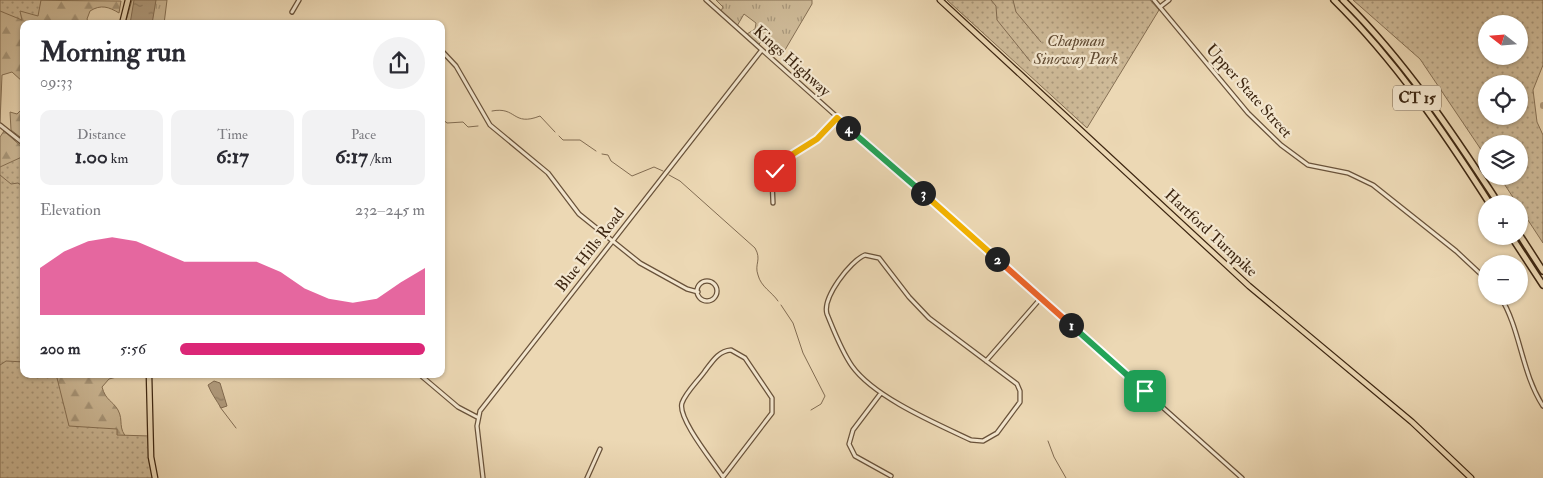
<!DOCTYPE html>
<html lang="en">
<head>
<meta charset="utf-8">
<style>
  :root { --surface:#fff; --page:#f2f2f3; --text:#2b2b33; --muted:#7c7c81; --accent:#db2777 }
  body { margin:0; font-family:"IM FELL Double Pica",serif; background:var(--page); color:var(--text); height:100vh; display:flex; flex-direction:column; font-size:19px; white-space:nowrap }
  * { box-sizing:border-box; margin:0 }
  p { font-size:16px; color:var(--muted) }
  .icon { flex:none; width:28px; height:28px; fill:none; stroke:currentColor; stroke-width:2; stroke-linecap:round; stroke-linejoin:round }
  .map { position:relative; flex:1; overflow:hidden }
  .panel { position:absolute; left:20px; top:20px; width:425px; height:358px; display:flex; flex-direction:column; background:var(--surface); border-radius:10px; box-shadow:0 1px 4px #0004 }
  .panel>* { flex:none }
  .needle { width:32px; rotate:287deg }
  .fabs { position:absolute; left:1478px; top:15px; display:grid; gap:10px }
  .fabs a { display:grid; place-items:center; width:50px; height:50px; border-radius:50%; background:var(--surface); box-shadow:0 1px 4px #0004; font-size:25px }
  .pin { position:absolute; display:grid; place-items:center; width:42px; height:42px; color:#fff; margin:-21px; border-radius:10px; box-shadow:0 2px 8px #0006 }
  .km { position:absolute; width:25px; height:25px; margin:-12px; border-radius:50%; background:#222; color:#fff; font-size:14px; line-height:25px; text-align:center }
  .round { display:grid; place-items:center; flex:none; width:52px; height:52px; border-radius:26px; background:var(--page) }
  .summary { display:flex; align-items:center; justify-content:space-between; height:85px; padding:0 20px }
  h1 { font-size:28px; font-weight:700; line-height:38px }
  .figures { display:grid; grid-template-columns:repeat(3,1fr); gap:8px; height:85px; padding:5px 20px }
  .figures div { display:grid; align-content:center; border-radius:10px; background:var(--page); text-align:center }
  .figures b { font-size:21px; font-weight:700 }
  .figures small { font-size:14px; font-weight:400 }
  .figures p { font-size:14px }
  .chart { height:140px; padding:10px 20px }
  .chart p { display:flex; justify-content:space-between }
  .chart svg { width:100%; height:90px; margin-top:5px; fill:var(--accent); opacity:.7 }
  ul { padding:0 20px; list-style:none; font-size:16px }
  li { display:grid; grid-template-columns:80px 60px 1fr; align-items:center; height:38px }
  li i { height:12px; border-radius:6px; background:var(--accent) }
  .map>svg:first-child { display:block }
  .grass { fill:url(#grass-tufts); stroke:#867054 }
  .forest { fill:url(#forest-firs); stroke:#867054 }
  .park { fill:url(#park-dots); stroke:#867054; fill-rule:evenodd }
  .water { fill:url(#water-ripples); stroke:#826c52 }
  .lines { fill:none; stroke-linecap:round; stroke-linejoin:round }
  .stream { stroke:#826c52; stroke-width:1 }
  .river { stroke:#b09b7d; stroke-width:6 }
  .minor-casing { stroke:#69523a; stroke-width:5.5 }
  .major-casing { stroke:#3d2611; stroke-width:7 }
  .highway-casing { stroke:#3d2611; stroke-width:8 }
  .minor { stroke:#f3e6ce; stroke-width:3 }
  .major { stroke:#ecd8b4; stroke-width:4.5 }
  .highway { stroke:#ecd8b4; stroke-width:5 }
  .split-1-casing { stroke:#fff; stroke-width:10 }
  .split-2-casing { stroke:#fff; stroke-width:10 }
  .split-3-casing { stroke:#fff; stroke-width:10 }
  .split-4-casing { stroke:#fff; stroke-width:10 }
  .split-5-casing { stroke:#fff; stroke-width:10 }
  .split-1 { stroke:#22a559; stroke-width:6 }
  .split-2 { stroke:#f0652b; stroke-width:6 }
  .split-3 { stroke:#f5b400; stroke-width:6 }
  .split-4 { stroke:#22a559; stroke-width:6 }
  .split-5 { stroke:#f5b400; stroke-width:6 }
  .labels { text-anchor:middle; dominant-baseline:central; stroke-width:4.5; stroke-linejoin:round; paint-order:stroke }
  .shield { fill:#f3e6ce; stroke:#74604a; stroke-width:1 }
  .shield-label { font-size:15px; font-weight:bold; fill:#3d2611 }
  .park-label { font-size:16px; font-style:italic; fill:#614b33; stroke:#f3e6ce }
  .street-label { font-size:16px; fill:#3d2611; stroke:#f3e6ce }
</style>
</head>
<body>
<div class="map">
<svg width="1543" height="478" viewBox="0 0 1543 478">
  <defs>
    <pattern id="grass-tufts" width="24" height="20" patternUnits="userSpaceOnUse" patternTransform="scale(1.25)"><rect width="24" height="20" fill="#ceba98"/><path d="M3 7l-1-3M5 7V3M7 7l1-3M15 17l-1-3M17 17v-4M19 17l1-3" fill="none" stroke="#a8977b"/></pattern>
    <pattern id="forest-firs" width="22" height="20" patternUnits="userSpaceOnUse" patternTransform="scale(1.25)"><rect width="22" height="20" fill="#ceba98"/><path d="M5 1l3.5 6h-7zM16 11l3.5 6h-7z" fill="#a8977b"/></pattern>
    <pattern id="park-dots" width="8" height="8" patternUnits="userSpaceOnUse" patternTransform="scale(1.25)"><rect width="8" height="8" fill="#ceba98"/><path d="M2 2h.1M6 6h.1" fill="none" stroke="#a8977b" stroke-width="1.8" stroke-linecap="round"/></pattern>
    <pattern id="water-ripples" width="26" height="14" patternUnits="userSpaceOnUse" patternTransform="scale(1.25)"><rect width="26" height="14" fill="#b09b7d"/><path d="M2 4q2-2 4 0t4 0M15 11q2-2 4 0t4 0" fill="none" stroke="#907e65"/></pattern>
  </defs>
  <rect width="100%" height="100%" fill="#ecd8b4"/>
  <filter id="stains"><feTurbulence type="fractalNoise" baseFrequency=".004" numOctaves="4"/><feColorMatrix values="0 0 0 0 .2 0 0 0 0 .09 0 0 0 0 .02 0 0 0 .5 -.17"/></filter>
  <radialGradient id="worn" r=".72"><stop offset=".6" stop-color="#630" stop-opacity="0"/><stop offset="1" stop-color="#630" stop-opacity=".3"/></radialGradient>
  <path class="grass" d="M132,0h35l-3,24h-39z
    M716,0h96v4l-30,51 -7,-6 -14,-7 -3,3 -11,-11 8,-5 1,-6 -12,-9 -7,12 -16,-15 2,-4z"/>
  <path class="forest" d="M0,0l121,1 -2,12c-10,-6 -18,-9 -29,-2l-3,8 2,5h-65v116l-13,-10 -1,-18 7,2 5,-5 -1,-18 2,-9 -11,-10 -10,3 -2,47z
    M4,131l20,18v225h104l-19,5 -7,8c4,14 10,13 16,23 6,11 -1,18 10,29l-128,39v-341z"/>
  <path class="park" d="M0,0h41l-3,16 -18,-5 2,9 -22,-9z
    M947,0h203l9,10 -72,118z
    M1353,0h190v65l-10,25 4,32 6,13v108l-44,-67h20v-32h-33v13l-66,-98zM1486,24h33v32h-33zM1486,84h33v32h-33z
    M24,156v218h32l13,52 48,3v6l33,1 -1,25 4,17h-153v-311z"/>
  <path class="water" d="M134,0h22l-4,24h-22z
    M214,381l6,2 7,23 -6,2c-4,-7 -10,-15 -13,-23z"/>
  <g class="lines">
    <path class="stream" d="M991,0l5,6 1,14 33,41
      M1013,0l3,12 25,30
      M492,111c25,-5 20,16 48,5l15,16
      M441,118l6,5 16,-1 5,5 10,-1
      M559,136l4,4h17l16,11
      M602,154l6,1 3,6 21,15 22,-9 9,4
      M0,175l11,9 7,-1 6,4
      M669,175l11,6 75,67c7,12 -1,16 3,27 3,12 14,17 20,26
      M781,305l12,18 10,30 22,43 -4,8 -10,6
      M0,365l6,-4 18,1
      M220,407l16,21
      M1048,441l6,16 12,21"/>
    <path class="river" d="M1543,105v1"/>
    <defs>
      <path id="minor" d="M706,0l536,478
        M1154,0l94,113 33,32 27,20 40,8 25,12 83,66 30,28
        M1160,7l9,-7
        M292,12l7,-12
        M441,50l15,16 34,59 58,48 31,41 61,49 47,26 11,3
        M0,125l24,19
        M773,203l-1,-24 5,-13 40,-27 20,-21
        M865,255l14,3 30,39 20,21 88,66 3,7v11l-23,31 -14,8 -12,-1c-36,-17 -97,-43 -119,-74 -11,-16 -18,-35 -25,-52 -5,-16 23,-53 38,-59z
        M697 291a10 10 0 1 1 20 0a10 10 0 1 1-20 0Z
        M1500,296c21,34 21,76 43,110
        M731,350l14,8 27,40v15l-49,64c-9,-14 -46,-59 -41,-74 4,-11 16,-22 23,-32 7,-9 13,-20 26,-21z
        M986,361l55,-63
        M419,374l39,33 19,10
        M881,393l-28,37 -4,14 6,12 36,20
        M483,478l-6,-52 3,-15 281,-360
        M587,478l13,-29"/>
      <path id="major" d="M940,0l309,286 163,136 59,56
        M122,24l6,-24
        M149,374l2,83 4,21"/>
      <path id="highway" d="M1334,0c61,60 110,132 156,204
        M1343,0c61,60 109,132 156,204
        M1519,234l24,37
        M1511,236l32,49"/>
    </defs>
    <use href="#minor" class="minor-casing"/>
    <use href="#major" class="major-casing"/>
    <use href="#highway" class="highway-casing"/>
    <use href="#minor" class="minor"/>
    <use href="#major" class="major"/>
    <use href="#highway" class="highway"/>
  </g>
  <g class="lines">
    <defs>
      <path id="split-1" d="M1071,325l74,66"/>
      <path id="split-2" d="M997,259l74,66"/>
      <path id="split-3" d="M923,193l74,66"/>
      <path id="split-4" d="M848,128l75,65"/>
      <path id="split-5" d="M775,171l10,-12 32,-20 20,-21 11,10"/>
    </defs>
    <use href="#split-1" class="split-1-casing"/>
    <use href="#split-2" class="split-2-casing"/>
    <use href="#split-3" class="split-3-casing"/>
    <use href="#split-4" class="split-4-casing"/>
    <use href="#split-5" class="split-5-casing"/>
    <use href="#split-1" class="split-1"/>
    <use href="#split-2" class="split-2"/>
    <use href="#split-3" class="split-3"/>
    <use href="#split-4" class="split-4"/>
    <use href="#split-5" class="split-5"/>
  </g>
  <g class="labels">
    <rect class="shield" x="1393" y="85.5" width="48" height="25" rx="4"/>
    <g class="shield-label">
      <text x="1417" y="98">CT 15</text>
    </g>
    <g class="park-label">
      <text x="1076" y="41">Chapman<tspan x="1076" dy="18">Sinoway Park</tspan></text>
    </g>
    <g class="street-label">
      <text transform="translate(792 61) rotate(42)">Kings Highway</text>
      <text transform="translate(1249 91) rotate(48)">Upper State Street</text>
      <text transform="translate(1211 233) rotate(43)">Hartford Turnpike</text>
      <text transform="translate(590 250) rotate(-52)">Blue Hills Road</text>
    </g>
  </g>
  <rect width="100%" height="100%" filter="url(#stains)"/>
  <rect width="100%" height="100%" fill="url(#worn)"/>
</svg>
<div class="fabs">
<a><svg class="needle" viewBox="-14 -14 28 28"><path d="M0-13l5 13h-10z" fill="#e53935"/><path d="M0 13l5-13h-10z" fill="#7c7c81"/></svg></a>
<a><svg class="icon" aria-label="locate" viewBox="0 0 24 24"><circle cx="12" cy="12" r="6"/><path d="M12 2v4M12 18v4M2 12h4M18 12h4"/></svg></a>
<a><svg class="icon" aria-label="layers" viewBox="0 0 24 24"><path d="M12 4l9 5-9 5-9-5zM3 14l9 5 9-5"/></svg></a>
<a>+</a>
<a>−</a>
</div>
<div class="pin" style="left:1145px;top:391px;background:#1e9e55"><svg class="icon" aria-label="arrive" viewBox="0 0 24 24"><path d="M6 21V4h12l-3 4 3 4H6"/></svg></div>
<div class="pin" style="left:775px;top:171px;background:#d93025"><svg class="icon" aria-label="check" viewBox="0 0 24 24"><path d="M5 12l5 5 9-10"/></svg></div>
<b class="km" style="left:1071px;top:325px">1</b>
<b class="km" style="left:997px;top:259px">2</b>
<b class="km" style="left:923px;top:193px">3</b>
<b class="km" style="left:848px;top:128px">4</b>
<section class="panel">
<div class="summary"><div><h1>Morning run</h1><p>09:33</p></div><a class="round"><svg class="icon" aria-label="share" viewBox="0 0 24 24"><path d="M12 15V3M7 8l5-5 5 5M5 13v7h14v-7"/></svg></a></div>
<div class="figures">
<div><p>Distance</p><b>1.00<small> km</small></b></div>
<div><p>Time</p><b>6:17</b></div>
<div><p>Pace</p><b>6:17<small> /km</small></b></div>
</div>
<div class="chart"><p><span>Elevation</span>232–245 m</p>
<svg viewBox="0 0 160 44" preserveAspectRatio="none"><path d="M0 44V21L10 13L20 8L30 6L40 8L50 13L60 18L70 18L80 18L90 18L100 23L110 31L120 36L130 38L140 36L150 28L160 21V44z"/></svg>
</div>
<ul>
<li><b>200 m</b>5:56<i style="width:100%"></i></li>
</ul>
</section>
</div>
</body>
</html>
